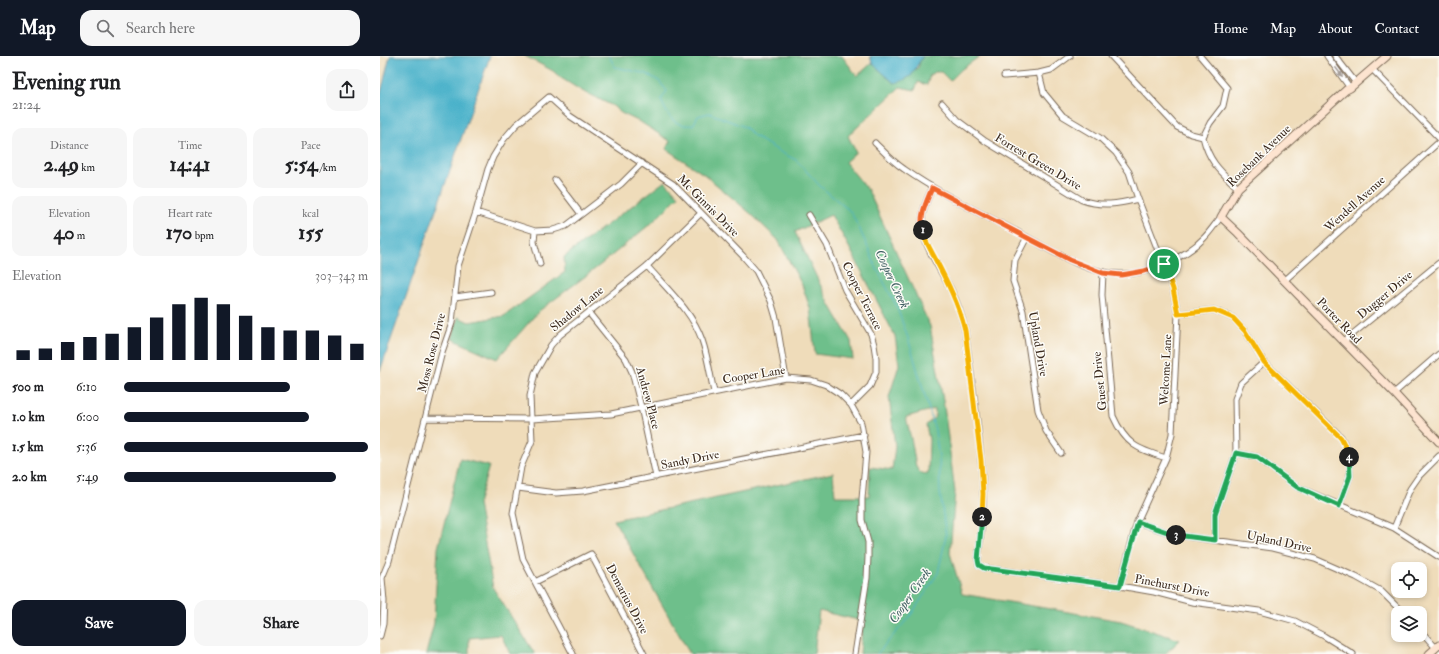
<!DOCTYPE html>
<html lang="en">
<head>
<meta charset="utf-8">
<style>
  :root { --surface:#fff; --page:#f6f6f6; --text:#202124; --muted:#757577; --accent:#111827 }
  body { margin:0; font-family:"IM FELL Double Pica",serif; background:var(--page); color:var(--text); height:100vh; display:flex; flex-direction:column; font-size:15px; white-space:nowrap }
  * { box-sizing:border-box; margin:0 }
  p { font-size:13px; color:var(--muted) }
  .icon { flex:none; width:22px; height:22px; fill:none; stroke:currentColor; stroke-width:2; stroke-linecap:round; stroke-linejoin:round }
  .map { position:relative; flex:1; overflow:hidden }
  .panel { display:flex; flex-direction:column; background:var(--surface); width:380px }
  .panel>* { flex:none }
  .fabs { position:absolute; left:1011px; top:506px; display:grid; gap:8px }
  .fabs a { display:grid; place-items:center; width:36px; height:36px; border-radius:8px; background:var(--surface); box-shadow:0 2px 6px #0003; font-size:20px }
  .pin { position:absolute; display:grid; place-items:center; width:34px; height:34px; color:#fff; margin:-17px; border:2px solid #fff; border-radius:50%; box-shadow:0 1px 4px #0007 }
  .km { position:absolute; width:20px; height:20px; margin:-10px; border-radius:50%; background:#222; color:#fff; font-size:11px; line-height:20px; text-align:center }
  .round { display:grid; place-items:center; flex:none; width:42px; height:42px; border-radius:12px; background:var(--page) }
  .head { display:flex; align-items:center; justify-content:space-between; height:68px; padding:0 12px }
  h1 { font-size:22px; font-weight:700; line-height:30px }
  .figures { display:grid; grid-template-columns:repeat(3,1fr); gap:6px; height:68px; padding:4px 12px }
  .figures div { display:grid; align-content:center; border-radius:10px; background:var(--page); text-align:center }
  .figures b { font-size:20px; font-weight:700 }
  .figures small { font-size:11px; font-weight:400 }
  .figures p { font-size:11px }
  .chart { height:112px; padding:8px 12px }
  .chart p { display:flex; justify-content:space-between }
  .chart svg { width:100%; height:72px; margin-top:4px; stroke:var(--accent); stroke-width:6 }
  .button { display:flex; gap:8px; margin-top:auto; padding:8px 12px }
  .button a { flex:1; height:46px; border-radius:12px; background:var(--accent); color:#fff; font-size:16px; font-weight:700; line-height:46px; text-align:center }
  .button a+a { background:var(--page); color:var(--text) }
  ul { padding:0 12px; list-style:none; font-size:13px }
  li { display:grid; grid-template-columns:64px 48px 1fr; align-items:center; height:30px }
  li i { height:10px; border-radius:5px; background:var(--accent) }
  header { display:flex; align-items:center; gap:24px; box-sizing:border-box; height:56px; padding:0 20px; background:var(--accent); color:#fff }
  header strong { font-size:19px }
  nav { display:flex; gap:22px; margin-inline-start:auto; font-size:14px }
  .search { width:280px; height:36px; background:var(--page); display:flex; align-items:center; gap:10px; box-sizing:border-box; padding:0 14px; border-radius:12px; color:var(--muted); font-size:15px }
  main { display:flex; flex:1; min-height:0 }
  .map>svg:first-child { display:block }
  .forest { fill:#6ebf8b; stroke:#547454; fill-rule:evenodd }
  .water { fill:#4bb2ca; stroke:#436e74 }
  .lines { fill:none; stroke-linecap:round; stroke-linejoin:round }
  .stream { stroke:#4bb2ca; stroke-width:1 }
  .street-casing { stroke:#7a6855; stroke-width:7 }
  .secondary-casing { stroke:#7a6855; stroke-width:9 }
  .street { stroke:#fff; stroke-width:5 }
  .secondary { stroke:#fde4d0; stroke-width:7 }
  .oneway { fill:#a79f9a }
  .split-1-casing { stroke:#fff; stroke-width:8 }
  .split-2-casing { stroke:#fff; stroke-width:8 }
  .split-3-casing { stroke:#fff; stroke-width:8 }
  .split-4-casing { stroke:#fff; stroke-width:8 }
  .split-5-casing { stroke:#fff; stroke-width:8 }
  .split-1 { stroke:#f0652b; stroke-width:5 }
  .split-2 { stroke:#f5b400; stroke-width:5 }
  .split-3 { stroke:#22a559; stroke-width:5 }
  .split-4 { stroke:#22a559; stroke-width:5 }
  .split-5 { stroke:#f5b400; stroke-width:5 }
  .labels { text-anchor:middle; dominant-baseline:central; stroke-width:3; stroke-linejoin:round; paint-order:stroke }
  .street-label { font-size:12px; fill:#3b2a1e; stroke:#fdfcf7 }
  .water-label { font-size:13px; font-style:italic; fill:#416063; stroke:#fdfcf7 }
</style>
</head>
<body>
<header>
<strong>Map</strong>
<div class="search"><svg class="icon" aria-label="search" viewBox="0 0 24 24"><circle cx="10" cy="10" r="6"/><path d="M15 15l6 6"/></svg>Search here</div>
<nav><a>Home</a><a>Map</a><a>About</a><a>Contact</a></nav>
</header>
<main>
<section class="panel">
<div class="head"><div><h1>Evening run</h1><p>21:24</p></div><a class="round"><svg class="icon" aria-label="share" viewBox="0 0 24 24"><path d="M12 15V3M7 8l5-5 5 5M5 13v7h14v-7"/></svg></a></div>
<div class="figures">
<div><p>Distance</p><b>2.49<small> km</small></b></div>
<div><p>Time</p><b>14:41</b></div>
<div><p>Pace</p><b>5:54<small> /km</small></b></div>
</div>
<div class="figures">
<div><p>Elevation</p><b>40<small> m</small></b></div>
<div><p>Heart rate</p><b>170<small> bpm</small></b></div>
<div><p>kcal</p><b>155</b></div>
</div>
<div class="chart"><p><span>Elevation</span>303–343 m</p>
<svg viewBox="0 0 160 44" preserveAspectRatio="none"><path d="M5 44V38M15 44V37M25 44V33M35 44V30M45 44V28M55 44V24M65 44V18M75 44V10M85 44V6M95 44V10M105 44V17M115 44V24M125 44V26M135 44V26M145 44V29M155 44V34"/></svg>
</div>
<ul>
<li><b>500 m</b>6:10<i style="width:68%"></i></li>
<li><b>1.0 km</b>6:00<i style="width:76%"></i></li>
<li><b>1.5 km</b>5:36<i style="width:100%"></i></li>
<li><b>2.0 km</b>5:49<i style="width:87%"></i></li>
</ul>
<div class="button"><a>Save</a><a>Share</a></div>
</section>
<div class="map">
<svg width="1059" height="598" viewBox="0 0 1059 598">
  <rect width="100%" height="100%" fill="#fdfcf7"/>
  <filter id="ink" filterUnits="userSpaceOnUse"><feTurbulence type="fractalNoise" baseFrequency=".025" numOctaves="2"/><feDisplacementMap in="SourceGraphic" scale="8" xChannelSelector="R" yChannelSelector="G"/><feConvolveMatrix kernelMatrix="1 2 1 2 8 2 1 2 1" color-interpolation-filters="sRGB"/></filter>
  <filter id="wash" filterUnits="userSpaceOnUse"><feTurbulence type="fractalNoise" baseFrequency=".012" numOctaves="4" result="noise"/><feDisplacementMap in="SourceGraphic" scale="16" xChannelSelector="R" yChannelSelector="G"/><feGaussianBlur stdDeviation="0.9" result="paint"/><feColorMatrix in="noise" values="0 0 0 0 0 0 0 0 0 0 0 0 0 0 0 0 0 1.4 0 .05"/><feComposite in="paint" operator="in"/></filter>
  <g filter="url(#wash)">
    <rect width="100%" height="100%" fill="#efdcba"/>
    <path class="forest" d="M145,0h317l15,20 15,-13 22,20 24,-15 2,-7 3,-5h57l-18,13 -12,12 -9,-9h-6l-5,3 -3,10 -9,-3 -3,8 -15,-3 -52,49 8,16 -11,10 23,28 62,136 14,80 11,86 -5,61 12,41 159,27 59,19 -15,14 -243,-1 -62,1 3,-33 -44,-10 -5,43h-124l-76,-134 219,-47 2,23h34l1,-29 22,3 3,-24 -6,-49 10,-32 -4,-29 -46,-89 -18,-32 -36,17 35,73 21,36 2,18 -38,-5 -5,-46 -8,-23 -24,-45 -28,-27 -45,-38 -39,-26 4,-8 -28,-18 -21,-10 -8,-7 -31,-15 -21,-13 -8,-7zM555,353v8l-9,8 3,15 -1,33 -7,1 -5,-7 -4,-24 -6,-26z
      M285,125l14,15 -25,25 -55,45 -60,45 -42,48 -45,-20 6,-22 11,5 35,-6 61,-44 -1,-15z
      M80,403l29,7 -11,38 15,84 42,66h-25l-9,-19 -32,3v16h-43l8,-31 4,-75z"/>
    <path class="water" d="M10,0h100l-110,315v-275z
      M490,0h53l-12,20 -9,5 -8,2 -22,-20z"/>
    <g class="lines">
      <path class="stream" d="M229,0l6,11 32,7 12,7 8,10 -6,9c7,16 12,27 32,25l5,-9 11,-3 36,14 9,9 28,17 14,7 24,26 31,26 15,31 10,24 20,38 12,33 27,92 4,27 1,35 6,44 -8,37 -27,42 -34,39"/>
    </g>
  </g>
  <g filter="url(#ink)">
    <g class="lines">
      <defs>
        <path id="street" d="M731,0l66,71 14,7 12,3c6,25 17,34 35,51
          M820,0l27,32 -4,18 -13,17 -7,14
          M947,0l23,32
          M955,0l21,27
          M992,13l67,69
          M659,17l5,20 19,23 37,22 16,15 13,19 9,27 35,90 5,25 -6,120 -6,24 -29,64 -17,64
          M624,20l35,-3 12,-3 19,-14
          M562,47l15,17 28,21 97,59c20,7 36,4 56,-1
          M495,87c9,9 18,19 29,26 37,26 79,45 119,66 30,16 62,38 97,39 27,1 65,-16 84,-36 6,-6 11,-14 17,-21
          M175,124l26,34
          M552,132c-5,12 -11,24 -10,38 1,19 22,49 30,66 6,12 10,25 13,38 7,53 16,110 18,163 1,23 -3,45 -5,67l1,5 5,3 136,18 34,6 38,10 67,9 36,10 29,15 29,18
          M96,156l59,19 18,-1 13,-4 55,-42 21,-21
          M429,159l18,30 18,45 26,44 3,11 2,13v14l-6,14 -19,19
          M155,175l-1,11 6,22
          M647,181l-12,23 -2,21 10,30 15,99 8,21 15,22
          M267,210c20,23 45,45 55,74 6,17 8,35 12,52
          M723,217l-1,22 11,121c13,29 24,33 53,42
          M904,225l155,-139
          M75,241l36,-5
          M209,257l37,46 6,13 9,35 15,70
          M798,258l36,-4 19,8 12,13 19,31 77,75 8,17 1,22 -11,30
          M963,286l96,-79
          M1014,337l45,-39
          M46,362l106,1 79,-5 175,-36 25,2 15,5 14,9 11,11 10,18 5,29 -4,47v21l6,22v15l-1,21 -12,76
          M856,397l21,4 40,30 97,41 45,29
          M138,432l38,5 27,-2 281,-56
          M757,466l39,13 96,13 43,11 41,18 25,14 22,22
          M1014,472l16,-39 9,-13 20,-20
          M835,484v-26l21,-61 -1,-54 6,-16 23,-21
          M155,526l56,-28 53,100
          M1040,574l16,18
          M0,580l3,-12 1,-23 -2,-23 7,-17 53,-209 10,-29 6,-57 18,-54 12,-43 5,-12 11,-18 12,-14 33,-28 21,19 103,68 70,72 13,15 15,30 5,17 10,60
          M193,598l-50,-95 -10,-46 8,-46 11,-26 -2,-45 5,-23 16,-28 9,-10 87,-69 54,-53"/>
        <path id="secondary" d="M1007,0l-37,32 -4,2 -108,98 -17,29 17,16 156,160 45,49
          M1049,598l10,-9"/>
      </defs>
      <use href="#street" class="street-casing"/>
      <use href="#secondary" class="secondary-casing"/>
      <use href="#street" class="street"/>
      <use href="#secondary" class="secondary"/>
    </g>
    <defs><path id="oneway-solid" d="M-6-.8H1V-3.2L6.5 0L1 3.2V.8H-6Z"/></defs>
    <use class="oneway" href="#oneway-solid" transform="translate(959 16) rotate(53)"/>
  </g>
  <g class="lines" filter="url(#ink)">
    <defs>
      <path id="split-1" d="M543,174c-4,-15 4,-29 9,-42l138,72 33,13 18,2 12,-2 11,-2 20,-7"/>
      <path id="split-2" d="M543,174l2,9c15,30 32,58 40,91l16,130 2,34 -1,23"/>
      <path id="split-3" d="M602,461l-4,43 1,5 5,3 136,18 18,-64 38,13"/>
      <path id="split-4" d="M796,479l39,5v-26l21,-61 21,4 40,30 42,19 11,-30 -1,-19"/>
      <path id="split-5" d="M784,208l9,25 5,25 36,-4 19,8 12,13 19,31 77,76 8,16v3"/>
    </defs>
    <use href="#split-1" class="split-1-casing"/>
    <use href="#split-2" class="split-2-casing"/>
    <use href="#split-3" class="split-3-casing"/>
    <use href="#split-4" class="split-4-casing"/>
    <use href="#split-5" class="split-5-casing"/>
    <use href="#split-1" class="split-1"/>
    <use href="#split-2" class="split-2"/>
    <use href="#split-3" class="split-3"/>
    <use href="#split-4" class="split-4"/>
    <use href="#split-5" class="split-5"/>
  </g>
  <g class="labels">
    <g class="street-label">
      <text transform="translate(879 100) rotate(-44)">Rosebank Avenue</text>
      <text transform="translate(658 106) rotate(31)">Forrest Green Drive</text>
      <text transform="translate(975 148) rotate(-42)">Wendell Avenue</text>
      <text transform="translate(328 150) rotate(45)">Mc Ginnis Drive</text>
      <text transform="translate(1005 239) rotate(-40)">Dugger Drive</text>
      <text transform="translate(482 240) rotate(63)">Cooper Terrace</text>
      <text transform="translate(197 253) rotate(-39)">Shadow Lane</text>
      <text transform="translate(959 265) rotate(46)">Porter Road</text>
      <text transform="translate(658 288) rotate(80)">Upland Drive</text>
      <text transform="translate(52 297) rotate(-76)">Moss Rose Drive</text>
      <text transform="translate(786 314) rotate(-87)">Welcome Lane</text>
      <text transform="translate(374 319) rotate(-9)">Cooper Lane</text>
      <text transform="translate(720 325) rotate(-96)">Guest Drive</text>
      <text transform="translate(268 342) rotate(75)">Andrew Place</text>
      <text transform="translate(310 404) rotate(-11)">Sandy Drive</text>
      <text transform="translate(899 486) rotate(12)">Upland Drive</text>
      <text transform="translate(792 530) rotate(11)">Pinehurst Drive</text>
      <text transform="translate(247 543) rotate(62)">Demarius Drive</text>
    </g>
    <g class="water-label">
      <text transform="translate(512 223) rotate(65)">Cooper Creek</text>
      <text transform="translate(530 540) rotate(-55)">Cooper Creek</text>
    </g>
  </g>
</svg>
<div class="fabs">
<a><svg class="icon" aria-label="locate" viewBox="0 0 24 24"><circle cx="12" cy="12" r="6"/><path d="M12 2v4M12 18v4M2 12h4M18 12h4"/></svg></a>
<a><svg class="icon" aria-label="layers" viewBox="0 0 24 24"><path d="M12 4l9 5-9 5-9-5zM3 14l9 5 9-5"/></svg></a>
</div>
<div class="pin" style="left:784px;top:208px;background:#1e9e55"><svg class="icon" aria-label="arrive" viewBox="0 0 24 24"><path d="M6 21V4h12l-3 4 3 4H6"/></svg></div>
<b class="km" style="left:543px;top:174px">1</b>
<b class="km" style="left:602px;top:461px">2</b>
<b class="km" style="left:796px;top:479px">3</b>
<b class="km" style="left:969px;top:401px">4</b>
</div>
</main>
</body>
</html>
